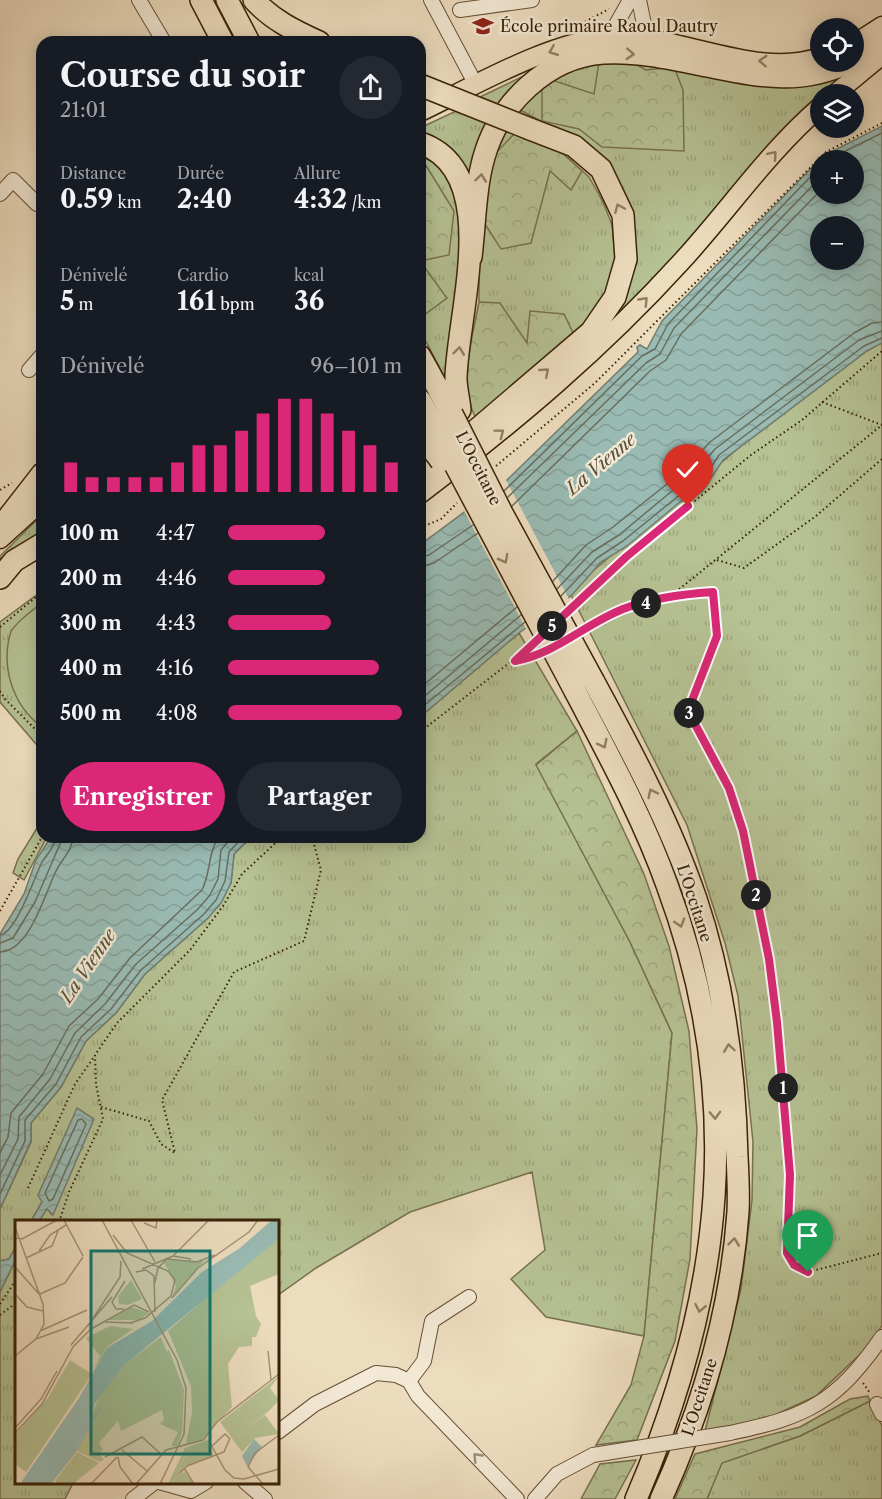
<!DOCTYPE html>
<html lang="fr">
<head>
<meta charset="utf-8">
<style>
  :root { --surface:#171b24; --page:#242831; --text:#f1f3f6; --muted:#9ea1a6; --accent:#db2777 }
  body { margin:0; font-family:"Libre Caslon Text",serif; background:var(--page); color:var(--text); height:100vh; display:flex; flex-direction:column; font-size:22px; white-space:nowrap }
  * { box-sizing:border-box; margin:0 }
  p { font-size:20px; color:var(--muted) }
  .icon { flex:none; width:33px; height:33px; fill:none; stroke:currentColor; stroke-width:2; stroke-linecap:round; stroke-linejoin:round }
  .map { position:relative; flex:1; overflow:hidden }
  .sheet { position:absolute; left:36px; top:36px; width:390px; height:807px; display:flex; flex-direction:column; background:var(--surface); border-radius:18px; box-shadow:0 3px 15px #0003 }
  .sheet>* { flex:none }
  .tools { position:absolute; left:810px; top:18px; display:grid; gap:12px }
  .tools a { display:grid; place-items:center; width:54px; height:54px; border-radius:50%; background:var(--surface); box-shadow:0 3px 15px #0003; font-size:30px }
  .pin { position:absolute; display:grid; place-items:center; width:51px; height:51px; color:#fff; margin:-62px -26px; border-radius:50% 50% 50% 0; rotate:-45deg; box-shadow:0 0 6px #0007 }
  .pin .icon { rotate:45deg }
  .km { position:absolute; width:30px; height:30px; margin:-15px; border-radius:50%; background:#222; color:#fff; font-size:16px; line-height:30px; text-align:center }
  .round { display:grid; place-items:center; flex:none; width:63px; height:63px; border-radius:32px; background:var(--page) }
  .headline { display:flex; align-items:center; justify-content:space-between; height:102px; padding:0 24px }
  h1 { font-size:33px; font-weight:700; line-height:45px }
  .metrics { display:grid; grid-template-columns:repeat(3,1fr); gap:9px; height:102px; padding:6px 24px }
  .metrics div { display:grid; align-content:center }
  .metrics b { font-size:26px; font-weight:700 }
  .metrics small { font-size:16px; font-weight:400 }
  .metrics p { font-size:16px }
  .chart { height:168px; padding:12px 24px }
  .chart p { display:flex; justify-content:space-between }
  .chart svg { width:100%; height:108px; margin-top:6px; stroke:var(--accent); stroke-width:6 }
  .primary-button { display:flex; gap:12px; margin-top:auto; padding:12px 24px }
  .primary-button a { flex:1; height:69px; border-radius:36px; background:var(--accent); color:#fff; font-size:24px; font-weight:700; line-height:69px; text-align:center }
  .primary-button a+a { background:var(--page); color:var(--text) }
  ul { padding:0 24px; list-style:none; font-size:20px }
  li { display:grid; grid-template-columns:96px 72px 1fr; align-items:center; height:45px }
  li i { height:15px; border-radius:8px; background:var(--accent) }
  .map>svg:first-child { display:block }
  .grass { fill:url(#grass-tufts); stroke:#77724e; stroke-width:1.5 }
  .forest { fill:url(#forest-crowns); stroke:#77724e; stroke-width:1.5 }
  .pitch { fill:#b6c294; stroke:#77724e; stroke-width:1.5 }
  .water { fill:url(#water-waves); stroke:#727d6f; stroke-width:1.5; fill-rule:evenodd }
  .pier { fill:#edddbf }
  .lines { fill:none; stroke-linecap:round; stroke-linejoin:round }
  .shore { stroke:#686e5e; stroke-width:1.5 }
  .minor-casing { stroke:#655035; stroke-width:16 }
  .major-casing { stroke:#382107; stroke-width:21 }
  .highway-casing { stroke:#382107; stroke-width:24 }
  .path { stroke:#382107; stroke-width:2; stroke-dasharray:1.5 3; stroke-linecap:butt }
  .minor { stroke:#f3e9d5; stroke-width:14 }
  .major { stroke:#edddbf; stroke-width:18 }
  .highway { stroke:#edddbf; stroke-width:21 }
  .minor-bridge-casing { stroke:#655035; stroke-width:16; stroke-linecap:butt }
  .highway-bridge-casing { stroke:#382107; stroke-width:24; stroke-linecap:butt }
  .minor-bridge { stroke:#f3e9d5; stroke-width:14 }
  .highway-bridge { stroke:#edddbf; stroke-width:21 }
  .oneway { stroke:#927f63 }
  .oneway2 { stroke:#9f8f78 }
  .route-casing { stroke:#fff; stroke-width:12 }
  .route { stroke:#db2777; stroke-width:8 }
  .labels { text-anchor:middle; dominant-baseline:central; stroke-width:5; stroke-linejoin:round; paint-order:stroke }
  .poi-label { font-size:16px; fill:#382107; stroke:#f3e9d5; text-anchor:start }
  .street-label { font-size:16px; fill:#382107; stroke:#f3e9d5 }
  .water-label { font-size:18px; font-style:italic; fill:#554f3b; stroke:#f3e9d5 }
  .inset-road { fill:none; stroke:#a59275; stroke-width:1.5 }
  .view { fill:#0f766e; fill-opacity:0.15; stroke:#0f766e; stroke-width:3 }
  .inset-edge { fill:none; stroke:#382107; stroke-width:3 }
</style>
</head>
<body>
<div class="map">
<svg width="882" height="1499" viewBox="0 0 882 1499">
  <defs>
    <pattern id="grass-tufts" width="24" height="20" patternUnits="userSpaceOnUse" patternTransform="scale(1.5)"><rect width="24" height="20" fill="#b6c294"/><path d="M3 7l-1-3M5 7V3M7 7l1-3M15 17l-1-3M17 17v-4M19 17l1-3" fill="none" stroke="#9da67e"/></pattern>
    <pattern id="forest-crowns" width="20" height="18" patternUnits="userSpaceOnUse" patternTransform="scale(1.5)"><rect width="20" height="18" fill="#b6c294"/><path d="M2 6a3 3 0 1 1 6 0M12 15a3 3 0 1 1 6 0" fill="none" stroke="#9da67e"/></pattern>
    <pattern id="water-waves" width="16" height="10" patternUnits="userSpaceOnUse" patternTransform="scale(1.5)"><rect width="16" height="10" fill="#99bbb4"/><path d="M0 5q4-4 8 0t8 0" fill="none" stroke="#85a099"/></pattern>
  </defs>
  <rect width="100%" height="100%" fill="#edddbf"/>
  <filter id="stains"><feTurbulence type="fractalNoise" baseFrequency=".00333" numOctaves="4"/><feColorMatrix values="0 0 0 0 .2 0 0 0 0 .09 0 0 0 0 .02 0 0 0 .5 -.17"/></filter>
  <radialGradient id="worn" r=".72"><stop offset=".6" stop-color="#630" stop-opacity="0"/><stop offset="1" stop-color="#630" stop-opacity=".3"/></radialGradient>
  <path class="grass" d="M882,50l-52,44h-10v8l-222,239 35,-107 -9,-43 -23,-30 -26,-22 -59,-31c66,-57 91,-52 173,-36 15,3 34,10 49,9 45,-5 99,-21 144,-31z
    M534,71l-32,35 -22,-9z
    M458,110l30,11 -15,64 -53,-49v-8z
    M503,127l58,25 28,25 14,25 9,23 3,31 -3,21 -9,24 -18,30 -119,48 13,-77v-33l11,-110z
    M420,157c62,11 34,155 29,199l-2,16 -4,2 -23,-44z
    M882,327v998l-10,18 -56,53 -50,23 -61,12 36,-142 11,-89 1,-58 -15,-146 -13,-53 -38,-118 -118,-234z
    M42,515v23l-42,28v-10z
    M42,591v160l-42,-49v-80z
    M519,633l58,98 -41,33 94,178 42,91 -28,303 -98,-19 -35,-38 34,-29 -13,-78 -122,40 -94,56 -38,27v-73l-239,-1 8,-13 5,7 -10,-13 -11,19 -15,1v24l-7,13 -9,2v-52l31,-67v-19l30,-36 25,-46 30,-28 29,-39 63,-56 23,-35 3,-29 11,-11 15,-6h160v-120z
    M42,820v17h5l-23,43 -11,-7 5,-14z
    M16,1259v223l57,1 -8,16h-65v-207z
    M870,1401l12,25v73h-175l14,-36 79,-27z"/>
  <path class="forest" d="M628,60l18,10 28,-3 9,23 1,61 -82,-4 -23,-18 -37,-8v-36l10,-5 42,14 5,-32z
    M516,132l45,20 21,19 -11,19 -21,-19 -19,72 -30,6 -18,-28 7,-62z
    M420,163l5,1 29,47 -5,44 -29,6 27,37 -27,20z
    M479,302l21,1 27,40 3,-32 34,3 12,25 -100,80c-18,-36 -4,-79 3,-117z
    M577,731l67,143 25,72 20,85 8,98 -7,130 -15,82 -38,99 -41,5 35,-60 13,-49 28,-303 -42,-91 -94,-177z
    M868,1396l2,5 -70,35 -78,27 -15,36h-32l20,-45 105,-27 50,-28z
    M636,1460l-21,39h-34l19,-35z"/>
  <path class="pitch" d="M42,603v124c-29,-21 -42,-60 -31,-96 8,-11 20,-20 31,-28z"/>
  <path class="water" d="M882,126v217l-15,8 -144,109 -21,32 -22,10 -53,44 -26,16 -30,34 -52,37 -99,84v-172l86,-64 132,-129 -1,-5 3,-2 7,4 15,-28 161,-165zM820,160h34v34h-34zM820,226h34v34h-34z
    M51,837h209l-15,6 -11,11 -3,29 -10,20 -13,15 -63,56 -29,39 -30,28 -25,46 -30,36v18l-31,68v-275l24,-40 12,-34z
    M77,1108l17,11 -41,96 -6,-6 -8,12h-8l11,-19 -4,-7z
    M16,1246v13l-16,33v-31l9,-2z"/>
  <path class="pier" d="M505,478l65,123 -43,30 -63,-120z"/>
  <g class="lines">
    <path class="shore" d="M827,160l55,-27
      M504,491l138,-135 13,-7 13,-25 152,-157
      M508,497l138,-134 14,-9 14,-26 146,-150
      M512,506l138,-135 16,-11 15,-26 139,-143
      M420,557l9,-2 44,-30
      M420,567l14,-4 44,-30
      M553,581l33,-36 27,-18 54,-43 21,-10 7,-16 15,-16 144,-109 18,-10 10,-1
      M557,589l35,-37 27,-17 53,-44 21,-10 10,-18 12,-14 144,-109 23,-9
      M561,596l36,-38 26,-17 54,-44 21,-10 21,-32 145,-109 18,-8
      M420,688l97,-81
      M420,700l101,-85
      M420,709l105,-87
      M0,935c16,-2 35,-59 42,-73 5,-8 13,-15 14,-25
      M0,943l13,-5 22,-36 28,-65
      M0,952c30,-1 45,-59 56,-81 6,-12 16,-20 17,-34
      M82,1119l4,5 -33,75 -4,2 -4,-8 33,-73z
      M0,1153l8,-16 3,-24 32,-39 26,-48 29,-27 32,-41 72,-68c9,-18 6,-39 17,-53
      M0,1175l18,-36 1,-22 31,-38 25,-46 30,-29 31,-40 62,-55 12,-14 8,-16 3,-29 11,-13
      M0,1194l25,-53v-21l31,-36 25,-47 30,-28 30,-39 63,-56 12,-14 9,-19 4,-29 14,-15"/>
    <defs>
      <path id="minor" d="M139,0l25,42
        M431,0l45,85
        M639,0l6,29 13,11
        M460,10l72,-10
        M609,37l21,-37
        M0,194l13,-14 24,24 5,-2
        M29,370l13,-15
        M409,1381l15,-20 8,-40 37,-24
        M877,1404l5,10
        M278,1432l37,-28 61,-31 20,2 13,6 9,15 99,103
        M730,1433c77,-16 106,-30 152,-96
        M159,1482l32,9 15,-9
        M245,1482l20,17
        M133,1499l22,-17
        M535,1499l22,-25 36,-19"/>
      <path id="major" d="M854,44l28,-18
        M835,94l47,-39
        M420,112c54,-26 131,-71 190,-75 67,-5 146,43 210,20
        M420,494c94,-71 182,-145 261,-232 47,-51 87,-110 139,-155
        M0,539l42,-38"/>
      <path id="highway" d="M201,0l22,42
        M227,0l22,42
        M254,0c18,20 41,31 65,42
        M854,59l28,-14
        M420,143c84,28 37,172 36,235 0,10 3,21 4,32
        M471,257c4,-32 4,-69 13,-100 15,-53 63,-100 119,-104 35,-2 70,6 104,13 51,10 93,20 142,-4
        M420,356l32,58
        M420,400l13,23
        M420,478l171,-146 24,-35 11,-38 -3,-44 -22,-46 -27,-23 -44,-17
        M0,528l42,-54
        M0,578l14,-17 28,-17
        M594,682c38,70 76,141 102,217 28,83 39,171 41,258 1,18 2,37 1,55 -7,99 -36,197 -77,287
        M576,693c33,63 67,125 91,192 79,213 57,409 -31,614"/>
    </defs>
    <use href="#minor" class="minor-casing"/>
    <use href="#major" class="major-casing"/>
    <use href="#highway" class="highway-casing"/>
    <path class="path" d="M577,26l32,-17
      M822,402l60,23
      M496,466l99,-83 231,-231 56,-29
      M0,490l12,-7
      M420,528l21,-9 16,-16
      M717,560l27,8 72,-52 66,-57
      M672,595l210,-170
      M572,607l54,-50 125,-102 51,-35 80,-69
      M0,627l42,-35
      M586,630c46,-26 74,-34 127,-38l4,44 -29,75 41,77 14,43 26,128 8,63 13,153 -3,78 7,12 14,7 74,-19
      M515,661l23,-6
      M0,691l5,8 37,37
      M420,732l111,-86
      M0,911l42,-74
      M101,1107l48,14 12,23 14,9 -13,-53 72,-128 70,-31 17,-71 -9,-33
      M28,1188l47,-104 19,-27
      M59,1222l10,-30 34,-73 -7,-35 -1,-29 22,-32 73,-73 33,-44 19,-32 40,-37
      M0,1304l16,-24
      M0,1315l16,-12
      M863,1383l7,10"/>
    <use href="#minor" class="minor"/>
    <use href="#major" class="major"/>
    <use href="#highway" class="highway"/>
    <defs>
      <path id="minor-bridge" d="M593,1455l137,-22"/>
      <path id="highway-bridge" d="M420,85l110,44
        M452,414l50,99 92,169
        M433,423l143,270
        M420,433l21,28"/>
    </defs>
    <use href="#minor-bridge" class="minor-bridge-casing"/>
    <use href="#highway-bridge" class="highway-bridge-casing"/>
    <use href="#minor-bridge" class="minor-bridge"/>
    <use href="#highway-bridge" class="highway-bridge"/>
  </g>
  <defs><path id="oneway-chevron" d="M-2-3.5L2.5 0L-2 3.5" fill="none" stroke-width="1.6" stroke-linecap="round" stroke-linejoin="round" transform="scale(1.5)"/></defs>
  <g class="oneway">
    <use href="#oneway-chevron" transform="translate(553 51) rotate(158)"/>
    <use href="#oneway-chevron" transform="translate(630 54) rotate(3)"/>
    <use href="#oneway-chevron" transform="translate(763 61) rotate(-176)"/>
    <use href="#oneway-chevron" transform="translate(773 155) rotate(-49)"/>
    <use href="#oneway-chevron" transform="translate(481 178) rotate(-83)"/>
    <use href="#oneway-chevron" transform="translate(619 208) rotate(-113)"/>
    <use href="#oneway-chevron" transform="translate(644 301) rotate(-46)"/>
    <use href="#oneway-chevron" transform="translate(459 351) rotate(-83)"/>
    <use href="#oneway-chevron" transform="translate(545 372) rotate(-41)"/>
    <use href="#oneway-chevron" transform="translate(500 433) rotate(-37)"/>
    <use href="#oneway-chevron" transform="translate(504 559) rotate(62)"/>
    <use href="#oneway-chevron" transform="translate(603 744) rotate(63)"/>
    <use href="#oneway-chevron" transform="translate(652 793) rotate(-116)"/>
    <use href="#oneway-chevron" transform="translate(680 923) rotate(73)"/>
    <use href="#oneway-chevron" transform="translate(729 1048) rotate(-98)"/>
    <use href="#oneway-chevron" transform="translate(715 1115) rotate(88)"/>
    <use href="#oneway-chevron" transform="translate(734 1242) rotate(-83)"/>
    <use href="#oneway-chevron" transform="translate(700 1308) rotate(101)"/>
  </g>
  <use class="oneway2" href="#oneway-chevron" transform="translate(477 1457) rotate(-134)"/>
  <g class="lines">
    <defs>
      <path id="route" d="M688,506l-62,51 -111,104c40,-7 70,-37 108,-52 29,-11 59,-15 90,-17l4,44 -29,75 41,77 14,43 26,128 8,63 13,153 -3,78 7,12 14,7"/>
    </defs>
    <use href="#route" class="route-casing"/>
    <use href="#route" class="route"/>
  </g>
  <defs>
    <symbol id="school-bare" viewBox="-9 -9 18 18"><path d="M0-5L7-2L0 1L-7-2ZM-4 1L0 2.5L4 1V4Q0 6-4 4Z" fill="#8f2418" stroke="#f3e9d5" stroke-width="2.5" paint-order="stroke"/></symbol>
  </defs>
  <g fill-rule="evenodd">
    <use href="#school-bare" x="468" y="11" width="30" height="30"/>
  </g>
  <g class="labels">
    <g class="poi-label">
      <text x="500" y="26">École primaire Raoul Dautry</text>
    </g>
    <g class="street-label">
      <text transform="translate(479 468) rotate(63)">L'Occitane</text>
      <text transform="translate(695 903) rotate(72)">L'Occitane</text>
      <text transform="translate(699 1397) rotate(-72)">L'Occitane</text>
    </g>
    <g class="water-label">
      <text transform="translate(601 464) rotate(-40)">La Vienne</text>
      <text transform="translate(88 966) rotate(-56)">La Vienne</text>
    </g>
  </g>
  <g transform="translate(15 1220)">
    <rect width="264" height="264" fill="#edddbf"/>
    <path d="M264,15v39l-29,12 6,30 5,8 -5,13h-4v9l-13,1 -11,17 4,43 -31,33 -15,4 6,-31 -1,-27 -23,-55zM153,40l36,1 -32,36 4,-11 -12,-24zM117,87l17,6 -10,7h-32zM95,106l23,3 -26,18 -13,23 6,-14 -14,-18zM146,117l21,54 -4,41 -18,-8 4,-4 -2,-10 -41,21 -3,-10 -19,22 4,6 -4,6 5,4 -4,3 -23,-11 16,-30h-5l14,-29 22,-27zM55,140l22,14 -66,98 -11,-8v-29l33,-37zM244,177l11,13 -19,15 -14,-16zM193,220l6,16 -29,10 -5,8 5,-2 8,12h-21l16,-35z" fill="#b6c294"/>
    <path d="M116,60l11,19 -15,6 -8,-1 -1,-8zM154,130l15,40 -2,42 -5,14h-6l7,-14 4,-41 -19,-37zM264,156l-9,12 9,12 -9,10 -11,-13 -21,13 13,15 14,-10 14,19 -24,4 -13,14 -22,-30zM193,220l-9,5 -11,4 -16,35h-4l17,-36z" fill="#b6c294"/>
    <path d="M62,232l22,11 -26,21h-14l-4,-3z" fill="#b6c294"/>
    <path d="M99,106l3,10 -17,14 -7,-4 1,-12zM53,152l14,6 -10,23 -14,-6z" fill="#b6c294"/>
    <path d="M257,0h7v17l-4,5 -152,124 -28,37 -6,19 15,-20 -27,49 -26,33h-31l59,-86 28,-50 45,-27 50,-49 38,-24zM239,219l8,8 -15,19 -5,-10z" fill="#99bbb4"/>
    <path class="inset-road" d="M49,0l19,36M87,0l75,140 9,28 -2,46 -24,50M116,0l24,42M129,3l12,5 1,-8M0,7l28,77 1,20 -8,15M98,15l14,18 41,18 7,9 -4,16 -26,22 -15,5M0,18l7,1 35,-19M24,31l11,-16 16,-10M158,36l36,-36M11,38l26,-12 6,-15M0,47l25,28M127,49l31,-13 18,3M121,52l10,-2 8,6 1,36M139,66l4,-18 9,-9 30,3 18,-7M0,74l12,13 16,4M25,74l25,-11 18,-26M157,78l26,-30 51,-36 9,-12M109,89h-8l-4,-7 13,-21M90,102l28,1M73,106l32,-49 1,-16M76,109l43,-24 15,7M25,111l47,-21M56,125l41,-48M253,131l3,29M0,136l21,-17 33,-12M0,208l26,-29 16,-28M0,213l27,-29 31,-57 19,-19M194,221l16,29 9,8 10,1 35,-10M197,226l13,-12 5,5M107,230l25,21M90,237l37,-20 20,18M103,237l2,10 13,17M169,248l10,16M165,253l7,-7 37,-14 6,-14M76,264l26,-27M121,264l30,-34 37,-10 14,-18 62,-48M248,264l-15,-17 7,-14 24,-18"/>
    <path class="view" d="M76,31h119v203h-119z"/>
    <rect width="264" height="264" class="inset-edge"/>
  </g>
  <rect width="100%" height="100%" filter="url(#stains)"/>
  <rect width="100%" height="100%" fill="url(#worn)"/>
</svg>
<div class="tools">
<a><svg class="icon" aria-label="locate" viewBox="0 0 24 24"><circle cx="12" cy="12" r="6"/><path d="M12 2v4M12 18v4M2 12h4M18 12h4"/></svg></a>
<a><svg class="icon" aria-label="layers" viewBox="0 0 24 24"><path d="M12 4l9 5-9 5-9-5zM3 14l9 5 9-5"/></svg></a>
<a>+</a>
<a>−</a>
</div>
<div class="pin" style="left:808px;top:1272px;background:#1e9e55"><svg class="icon" aria-label="arrive" viewBox="0 0 24 24"><path d="M6 21V4h12l-3 4 3 4H6"/></svg></div>
<div class="pin" style="left:688px;top:506px;background:#d93025"><svg class="icon" aria-label="check" viewBox="0 0 24 24"><path d="M5 12l5 5 9-10"/></svg></div>
<b class="km" style="left:783px;top:1088px">1</b>
<b class="km" style="left:756px;top:895px">2</b>
<b class="km" style="left:689px;top:713px">3</b>
<b class="km" style="left:646px;top:603px">4</b>
<b class="km" style="left:552px;top:626px">5</b>
<section class="sheet">
<div class="headline"><div><h1>Course du soir</h1><p>21:01</p></div><a class="round"><svg class="icon" aria-label="share" viewBox="0 0 24 24"><path d="M12 15V3M7 8l5-5 5 5M5 13v7h14v-7"/></svg></a></div>
<div class="metrics">
<div><p>Distance</p><b>0.59<small> km</small></b></div>
<div><p>Durée</p><b>2:40</b></div>
<div><p>Allure</p><b>4:32<small> /km</small></b></div>
</div>
<div class="metrics">
<div><p>Dénivelé</p><b>5<small> m</small></b></div>
<div><p>Cardio</p><b>161<small> bpm</small></b></div>
<div><p>kcal</p><b>36</b></div>
</div>
<div class="chart"><p><span>Dénivelé</span>96–101 m</p>
<svg viewBox="0 0 160 44" preserveAspectRatio="none"><path d="M5 44V32M15 44V38M25 44V38M35 44V38M45 44V38M55 44V32M65 44V25M75 44V25M85 44V19M95 44V12M105 44V6M115 44V6M125 44V12M135 44V19M145 44V25M155 44V32"/></svg>
</div>
<ul>
<li><b>100 m</b>4:47<i style="width:56%"></i></li>
<li><b>200 m</b>4:46<i style="width:56%"></i></li>
<li><b>300 m</b>4:43<i style="width:59%"></i></li>
<li><b>400 m</b>4:16<i style="width:87%"></i></li>
<li><b>500 m</b>4:08<i style="width:100%"></i></li>
</ul>
<div class="primary-button"><a>Enregistrer</a><a>Partager</a></div>
</section>
</div>
</body>
</html>
